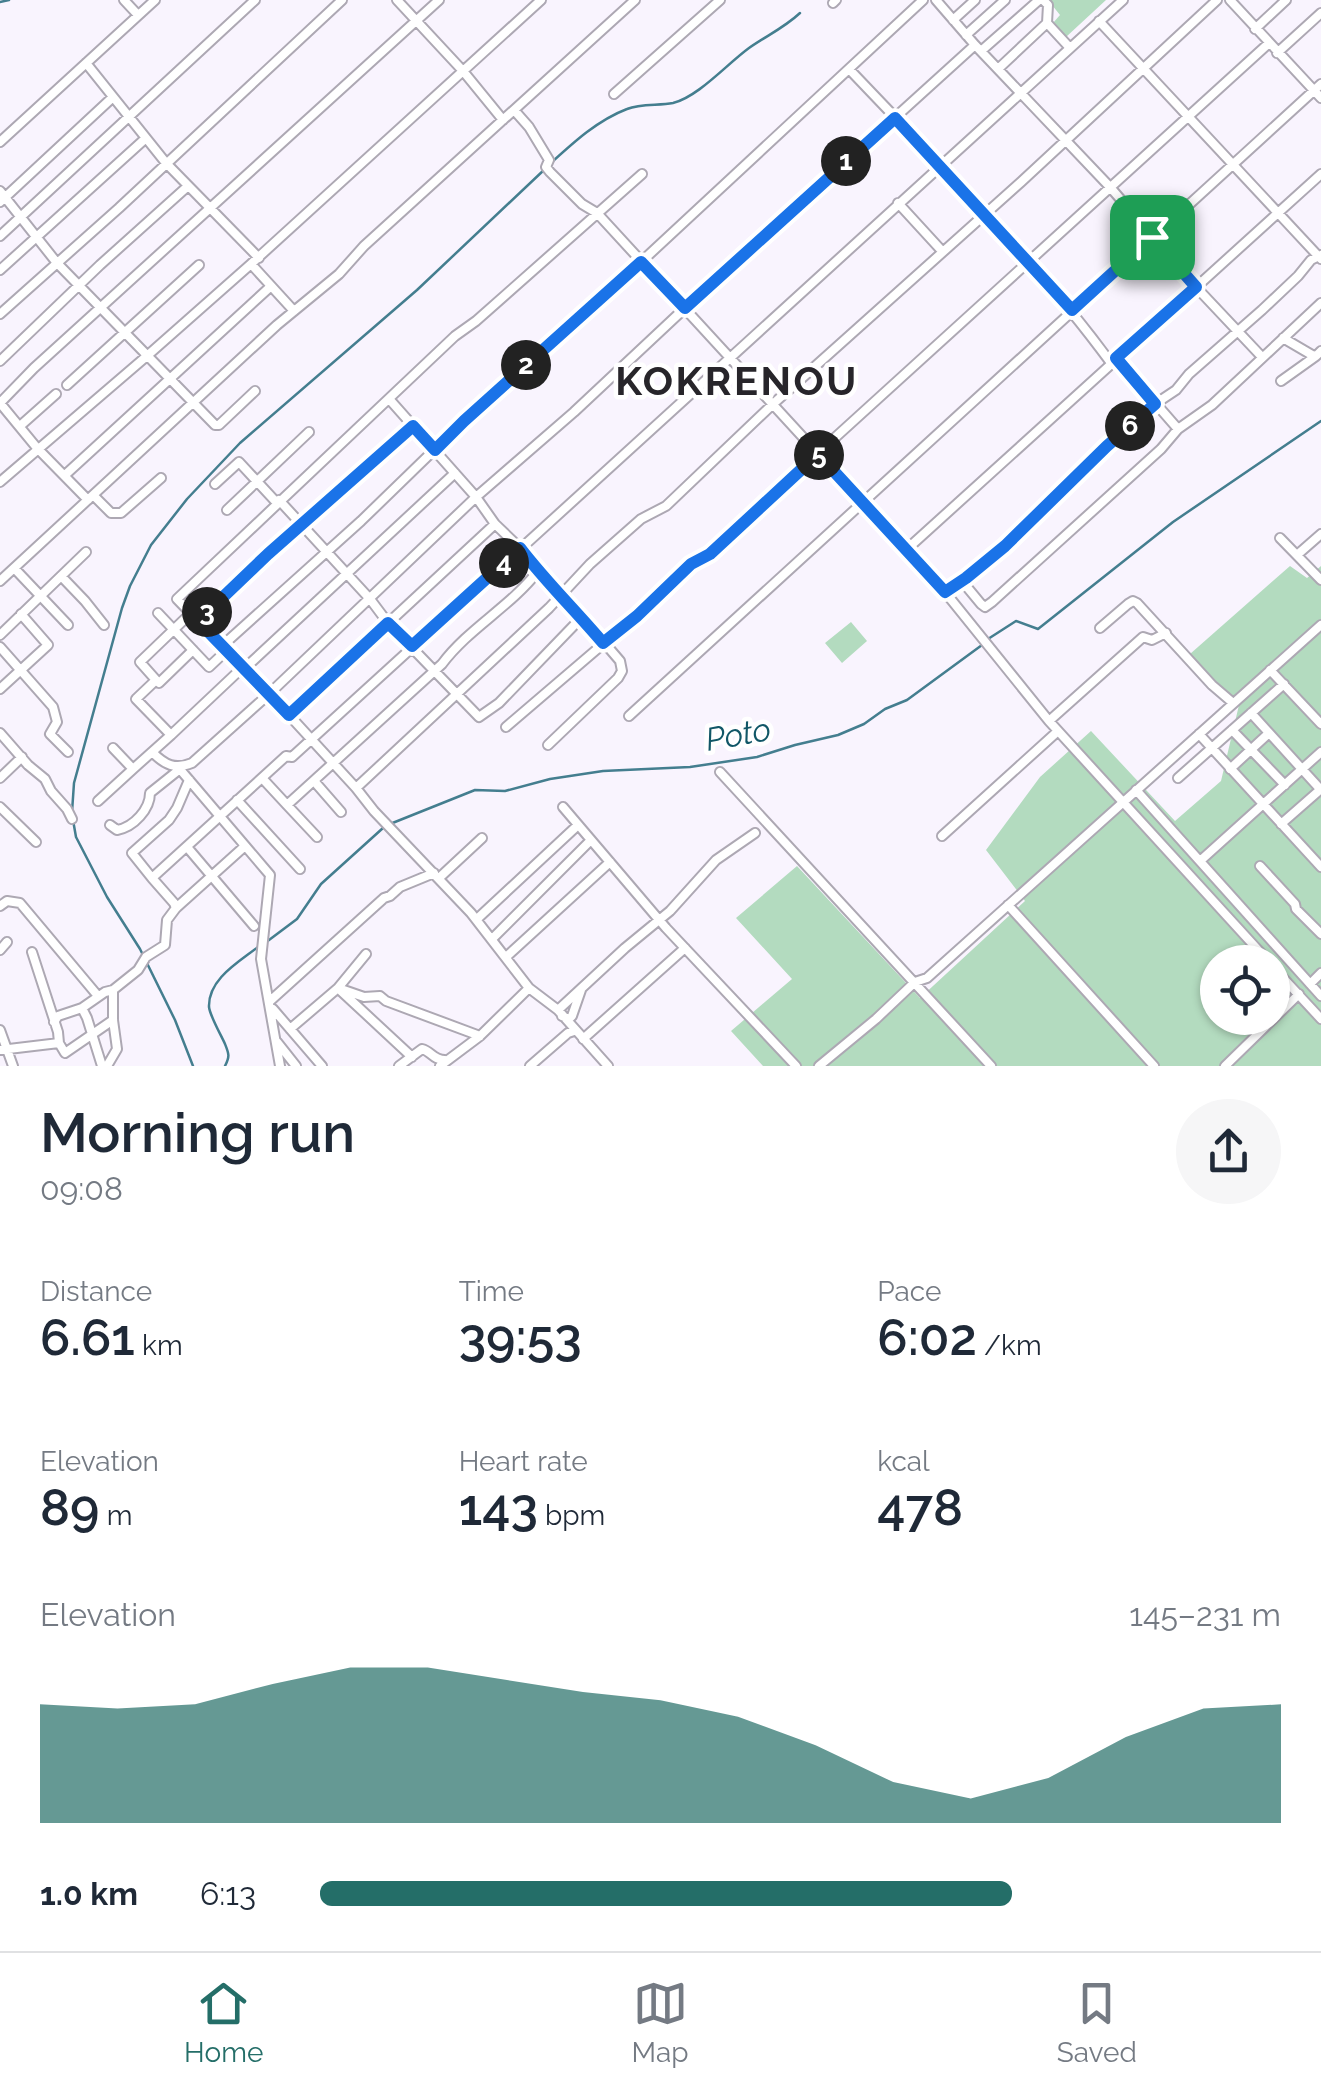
<!DOCTYPE html>
<html lang="en">
<head>
<meta charset="utf-8">
<style>
  :root { --surface:#fff; --page:#f6f6f7; --text:#1f2937; --muted:#747a83; --line:#e0e1e3; --accent:#246e68 }
  body { margin:0; font-family:Raleway,sans-serif; background:var(--page); color:var(--text); height:100vh; display:flex; flex-direction:column; font-size:38px; white-space:nowrap }
  * { box-sizing:border-box; margin:0 }
  p { font-size:32px; color:var(--muted) }
  .icon { flex:none; width:55px; height:55px; fill:none; stroke:currentColor; stroke-width:2; stroke-linecap:round; stroke-linejoin:round }
  .map { position:relative; height:1066px; overflow:hidden }
  .panel { display:flex; flex-direction:column; background:var(--surface); flex:1 }
  .panel>* { flex:none }
  .controls { position:absolute; left:1200px; top:945px; display:grid; gap:20px }
  .controls a { display:grid; place-items:center; width:90px; height:90px; border-radius:50%; background:var(--surface); box-shadow:0 2px 8px #0004; font-size:50px }
  .pin { position:absolute; display:grid; place-items:center; width:85px; height:85px; color:#fff; margin:-42px; border-radius:20px; box-shadow:0 5px 15px #0006 }
  .km { position:absolute; width:50px; height:50px; margin:-25px; border-radius:50%; background:#222; color:#fff; font-size:28px; line-height:50px; text-align:center }
  .round { display:grid; place-items:center; flex:none; width:105px; height:105px; border-radius:52px; background:var(--page) }
  .summary { display:flex; align-items:center; justify-content:space-between; height:170px; padding:0 40px }
  h1 { font-size:55px; font-weight:600; line-height:75px }
  .metrics { display:grid; grid-template-columns:repeat(3,1fr); gap:15px; height:170px; padding:10px 40px }
  .metrics div { display:grid; align-content:center }
  .metrics b { font-size:50px; font-weight:600 }
  .metrics small { font-size:28px; font-weight:400 }
  .metrics p { font-size:28px }
  .chart { height:280px; padding:20px 40px }
  .chart p { display:flex; justify-content:space-between }
  .chart svg { width:100%; height:180px; margin-top:10px; fill:var(--accent); opacity:.7 }
  ul { padding:0 40px; list-style:none; font-size:32px }
  li { display:grid; grid-template-columns:160px 120px 1fr; align-items:center; height:75px }
  li i { height:25px; border-radius:12px; background:var(--accent) }
  .tab-bar { display:flex; justify-content:space-around; align-items:center; height:140px; border-top:2px solid var(--line); background:var(--surface); font-size:28px; color:var(--muted) }
  .tab-bar a { display:grid; justify-items:center; gap:5px }
  .tab-bar .selected { color:var(--accent) }
  .map>svg:first-child { display:block }
  .green { fill:#b3dbbf; fill-rule:evenodd }
  .lines { fill:none; stroke-linecap:round; stroke-linejoin:round }
  .stream { stroke:#447e8f; stroke-width:2.5 }
  .minor-casing { stroke:#ada8b3; stroke-width:12 }
  .minor { stroke:#fff; stroke-width:8 }
  .route-casing { stroke:#fff; stroke-width:20 }
  .route { stroke:#1a73e8; stroke-width:12 }
  .labels { text-anchor:middle; dominant-baseline:central; stroke-width:9; stroke-linejoin:round; paint-order:stroke }
  .water-label { font-size:32px; font-style:italic; fill:#115767; stroke:#fff }
  .district-label { font-size:40px; font-weight:bold; letter-spacing:2.5px; fill:#27252a; stroke:#fff }
</style>
</head>
<body>
<div class="map">
<svg width="1321" height="1066" viewBox="0 0 1321 1066">
  <rect width="100%" height="100%" fill="#f9f4fe"/>
  <path class="green" d="M1048,0h58l-40,37 -13,-14 7,-8z
    M1290,566l17,12 14,-12v500h-558l-32,-35 61,-52 -56,-61 61,-52 123,132 105,-97 -39,-51 54,-73 51,-46 84,90 46,-40 18,-76 -49,-51zM1218,962h54v56h-54z
    M851,622l16,19 -25,22 -17,-20z"/>
  <g class="lines">
    <path class="stream" d="M0,2l9,-2
      M551,163c23,-21 47,-43 76,-54 14,-6 32,-3 46,-6 25,-6 54,-39 76,-55 17,-12 35,-20 51,-35
      M988,639l28,-18 22,8 135,-107 148,-101
      M72,812l2,-29 48,-175 8,-22 21,-41 36,-46 53,-56 177,-153 128,-121
      M73,820l3,17 31,60 33,52 35,71 18,46
      M390,824l85,-34 30,1 45,-12 53,-8 87,-4 67,-10 38,-12 43,-10 26,-11 21,-15 22,-9 75,-55
      M265,943l32,-24 24,-35 62,-56
      M225,1066c5,-10 4,-12 0,-22 -4,-9 -15,-28 -16,-37 -1,-28 30,-45 49,-60"/>
    <defs>
      <path id="minor" d="M124,0l14,15
        M397,0l66,71 40,49
        M936,0l39,45 135,142 86,100 66,70
        M1043,0l5,5 -1,18 23,25
        M1230,0l91,98
        M833,3l3,-3
        M953,20l22,-20
        M1099,21l222,238
        M1255,29l31,-29
        M966,35l39,-35
        M981,51l58,-51
        M1277,53l44,-40
        M86,63l80,100 93,95
        M849,69c90,95 184,188 262,294
        M998,69l49,-46
        M614,94l106,-94
        M514,110l15,17 20,33 -3,7 4,5 32,32 15,9 348,379 104,129 220,241
        M0,142l155,-142
        M0,191l57,72 158,162h4l36,-34
        M0,202l113,-105
        M898,203l44,48
        M0,236l255,-236
        M0,270l146,-132
        M294,311l-43,-47 290,-264
        M0,314l119,-106 223,-208
        M1283,338l29,17 4,1 5,-5
        M1116,358l62,71
        M0,361l100,-96 88,-79
        M1281,381l35,-25
        M67,385l132,-120
        M390,400l86,97 19,27 25,24 18,23 40,41 42,49 2,10 -4,7 -70,67
        M0,403l34,-35 405,-368
        M0,403l37,45 51,52
        M20,426l36,-32
        M65,475l205,-188
        M0,482l148,-127 103,-91
        M215,484l24,-22 38,41
        M93,495l18,18h10l40,-35
        M279,500l91,99 18,24 91,94 20,-14 83,-86
        M227,510l82,-78
        M1280,538l41,42
        M906,550l415,-376
        M1297,555l24,-21
        M14,568l54,57
        M61,576l24,25 19,24
        M0,581l277,-256 62,-51 25,-28 271,-246
        M962,581l19,23 4,3 7,-5 169,-153 17,-20 34,-24 109,-102
        M945,592l35,-24 25,-22 22,-24 36,-32 44,-44 48,-42 21,-14 13,-16 73,-64 36,-34 13,-16 10,-5
        M158,613l51,54 17,-16
        M198,621l71,-68 144,-127
        M1100,628l28,-24 5,-3 4,2 75,82 21,18
        M0,635l86,-83
        M222,646l139,-125 103,-100 177,-159 282,-262
        M0,647l53,60 4,15 -7,12 18,18
        M244,669l211,-196
        M1270,670l51,54
        M156,680l-16,-18 51,-49
        M0,689l48,-44 -27,-31
        M1251,713l70,77
        M289,715l206,-191
        M629,716l692,-632
        M1049,721l94,-84 9,3 14,-7
        M506,727l131,-112 54,-52 20,-9 106,-100 451,-410
        M1232,730l53,55
        M0,733l28,32 17,14 6,12 16,18 5,10
        M1199,734l122,133
        M171,735l71,-67
        M113,748l20,21 38,-34 -35,-36 20,-19 3,3 34,-33
        M152,752c13,13 23,18 40,11l77,-69 207,-197 98,-85 111,-104 290,-263
        M178,767l92,108 -9,84 19,107
        M1230,769l39,-36
        M720,772l271,294
        M0,778l22,-21
        M262,778l25,27 155,-141c27,-36 68,-57 96,-93
        M1178,778l106,-94
        M314,781l27,31
        M356,788l193,-180 41,-44 51,-45 25,-13 107,-102 248,-222 196,-182
        M1136,790l185,206
        M237,800l63,69
        M98,801l35,-32
        M287,805l30,32
        M0,807l36,35
        M563,807l103,121 130,138
        M1281,824l40,-35
        M110,825l7,5c17,-3 33,-21 33,-37l30,-24
        M942,836l116,-105
        M187,847l67,79
        M1200,861l121,-109
        M1260,866l35,38 1,5 25,25
        M152,878l-20,-25 37,-33 8,-12 12,-28
        M439,878l43,-40
        M1008,905l146,161
        M0,906l7,-5 13,2 78,93
        M176,908l-2,-5 -22,-25 134,-122 6,1 831,-757
        M477,919l101,-94
        M492,939l99,-99
        M0,950l7,-8
        M32,952l26,80 1,11 6,10 48,-33
        M506,957l104,-95
        M1272,966l49,53
        M1310,984l11,-11
        M338,988l26,9 16,-1 6,5 94,35
        M341,991l71,66
        M270,1001l114,-103 6,-2 10,-9 34,-14
        M82,1008l5,10 15,48
        M273,1009l49,57
        M558,1010l67,-62 45,-37 46,-51 39,-27
        M562,1016l7,3 3,-3 9,-26
        M54,1022l4,-6 24,-8 23,-16 8,-2 25,-20 8,-13 19,-12 2,-25 9,-12 69,-62
        M290,1029l48,-41 28,-34
        M0,1030l13,36
        M583,1039l102,-91
        M277,1042l19,24
        M0,1050l59,-7
        M107,1066l10,-17 -4,-29v-30
        M399,1066l23,-17c9,2 11,11 23,11
        M440,1066l40,-30 49,-48
        M530,1066l38,-33 6,-2
        M608,1066l-50,-56 -29,-22 -58,-75 -97,-102 -18,-23 -67,-73 -112,-116 278,-263 21,-15 166,-147
        M819,1066l57,-47 39,-37 12,-4 394,-353
        M1225,1066l74,-72"/>
    </defs>
    <use href="#minor" class="minor-casing"/>
    <use href="#minor" class="minor"/>
  </g>
  <g class="lines">
    <defs>
      <path id="route" d="M895,118l177,192 80,-73 44,50 -80,71 39,46 -48,42 -102,100 -39,32 -21,14 -127,-138 -108,100 -19,10 -54,52 -34,27c-27,-32 -57,-61 -83,-95l-108,98 -24,-23 -99,92 -91,-94 70,-67 145,-128 22,24 29,-29 177,-159 44,46z"/>
    </defs>
    <use href="#route" class="route-casing"/>
    <use href="#route" class="route"/>
  </g>
  <g class="labels">
    <g class="water-label">
      <text transform="translate(738 734) rotate(-10)">Poto</text>
    </g>
    <g class="district-label">
      <text x="737" y="380">KOKRENOU</text>
    </g>
  </g>
</svg>
<div class="controls">
<a><svg class="icon" aria-label="locate" viewBox="0 0 24 24"><circle cx="12" cy="12" r="6"/><path d="M12 2v4M12 18v4M2 12h4M18 12h4"/></svg></a>
</div>
<div class="pin" style="left:1152px;top:237px;background:#1e9e55"><svg class="icon" aria-label="arrive" viewBox="0 0 24 24"><path d="M6 21V4h12l-3 4 3 4H6"/></svg></div>
<b class="km" style="left:846px;top:161px">1</b>
<b class="km" style="left:526px;top:365px">2</b>
<b class="km" style="left:207px;top:612px">3</b>
<b class="km" style="left:504px;top:563px">4</b>
<b class="km" style="left:819px;top:455px">5</b>
<b class="km" style="left:1130px;top:426px">6</b>
</div>
<section class="panel">
<div class="summary"><div><h1>Morning run</h1><p>09:08</p></div><a class="round"><svg class="icon" aria-label="share" viewBox="0 0 24 24"><path d="M12 15V3M7 8l5-5 5 5M5 13v7h14v-7"/></svg></a></div>
<div class="metrics">
<div><p>Distance</p><b>6.61<small> km</small></b></div>
<div><p>Time</p><b>39:53</b></div>
<div><p>Pace</p><b>6:02<small> /km</small></b></div>
</div>
<div class="metrics">
<div><p>Elevation</p><b>89<small> m</small></b></div>
<div><p>Heart rate</p><b>143<small> bpm</small></b></div>
<div><p>kcal</p><b>478</b></div>
</div>
<div class="chart"><p><span>Elevation</span>145–231 m</p>
<svg viewBox="0 0 160 44" preserveAspectRatio="none"><path d="M0 44V15L10 16L20 15L30 10L40 6L50 6L60 9L70 12L80 14L90 18L100 25L110 34L120 38L130 33L140 23L150 16L160 15V44z"/></svg>
</div>
<ul>
<li><b>1.0 km</b>6:13<i style="width:72%"></i></li>
</ul>
</section>
<nav class="tab-bar">
<a class="selected"><svg class="icon" aria-label="home" viewBox="0 0 24 24"><path d="M3 11l9-7 9 7M6 9v11h12V9"/></svg>Home</a>
<a><svg class="icon" aria-label="map" viewBox="0 0 24 24"><path d="M3 6l6-2 6 2 6-2v14l-6 2-6-2-6 2zM9 4v14M15 6v14"/></svg>Map</a>
<a><svg class="icon" aria-label="saved" viewBox="0 0 24 24"><path d="M7 4h10v16l-5-4-5 4z"/></svg>Saved</a>
</nav>
</body>
</html>
